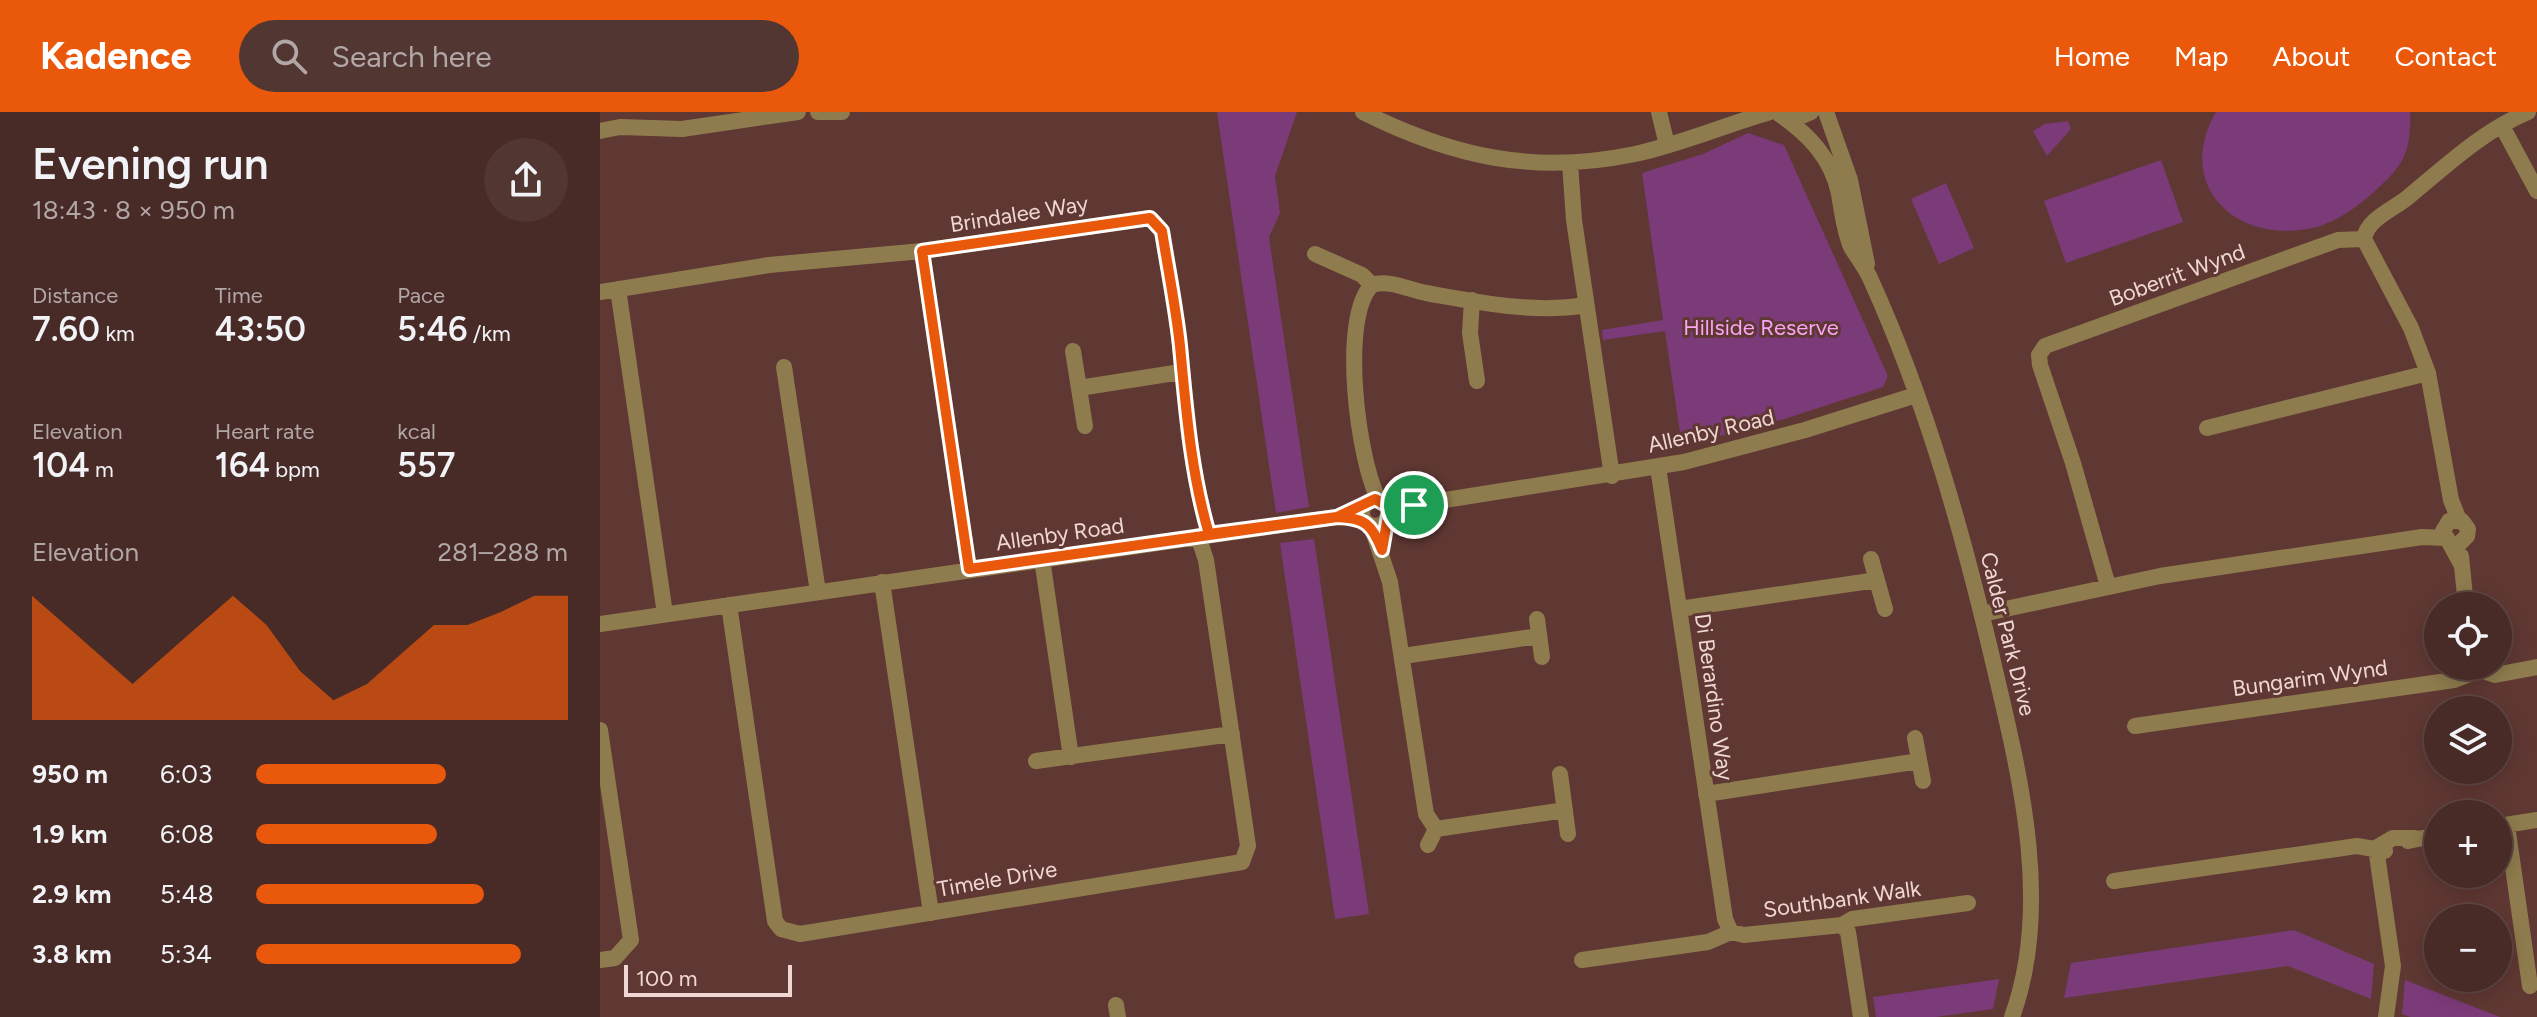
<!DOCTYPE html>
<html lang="en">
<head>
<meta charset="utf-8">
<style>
  :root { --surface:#482a26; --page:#523632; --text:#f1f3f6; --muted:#b1a7a7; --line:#604643; --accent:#ea580c }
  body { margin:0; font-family:Figtree,sans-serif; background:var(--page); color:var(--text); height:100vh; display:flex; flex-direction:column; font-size:30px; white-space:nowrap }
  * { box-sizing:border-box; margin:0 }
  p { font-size:26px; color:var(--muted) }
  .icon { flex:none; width:44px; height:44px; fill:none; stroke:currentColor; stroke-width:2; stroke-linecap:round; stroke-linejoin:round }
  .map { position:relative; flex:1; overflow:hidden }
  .sheet { display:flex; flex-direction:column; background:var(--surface); width:600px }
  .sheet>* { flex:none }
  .controls { position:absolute; left:1824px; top:480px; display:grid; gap:16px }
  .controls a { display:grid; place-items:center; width:88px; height:88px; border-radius:50%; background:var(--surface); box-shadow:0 4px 20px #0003,0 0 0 2px var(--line); font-size:40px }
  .scale { position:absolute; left:24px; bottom:20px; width:168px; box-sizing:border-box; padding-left:8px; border:4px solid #f0d7d3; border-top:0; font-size:22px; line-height:28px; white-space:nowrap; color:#f0d7d3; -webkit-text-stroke:6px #603833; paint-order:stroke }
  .pin { position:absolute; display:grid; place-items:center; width:68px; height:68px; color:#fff; margin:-34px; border:4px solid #fff; border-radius:50%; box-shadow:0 2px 8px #0007 }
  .round { display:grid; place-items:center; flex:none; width:84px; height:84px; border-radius:42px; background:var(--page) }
  .summary { display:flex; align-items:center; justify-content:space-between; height:136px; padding:0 32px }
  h1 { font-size:44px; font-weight:600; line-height:60px }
  .stats { display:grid; grid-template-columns:repeat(3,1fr); gap:12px; height:136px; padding:8px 32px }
  .stats div { display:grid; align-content:center }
  .stats b { font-size:34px; font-weight:600 }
  .stats small { font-size:22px; font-weight:400 }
  .stats p { font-size:22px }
  .chart { height:224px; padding:16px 32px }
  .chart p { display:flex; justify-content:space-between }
  .chart svg { width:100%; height:144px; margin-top:8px; fill:var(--accent); opacity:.7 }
  ul { padding:0 32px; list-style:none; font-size:26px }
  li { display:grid; grid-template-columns:128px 96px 1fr; align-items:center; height:60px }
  li i { height:20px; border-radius:10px; background:var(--accent) }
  header { display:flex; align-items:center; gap:48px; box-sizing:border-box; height:112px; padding:0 40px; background:var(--accent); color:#fff }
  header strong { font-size:38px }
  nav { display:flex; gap:44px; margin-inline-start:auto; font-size:28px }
  .search { width:560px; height:72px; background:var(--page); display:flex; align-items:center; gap:20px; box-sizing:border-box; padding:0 28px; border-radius:44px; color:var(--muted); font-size:30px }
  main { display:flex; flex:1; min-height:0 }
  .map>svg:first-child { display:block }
  .green { fill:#7b3a78 }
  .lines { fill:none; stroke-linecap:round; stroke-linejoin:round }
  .minor { stroke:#8f7c4e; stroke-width:16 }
  .route-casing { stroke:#fff; stroke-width:16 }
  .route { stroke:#ea580c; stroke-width:10 }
  .labels { text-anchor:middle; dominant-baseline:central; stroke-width:6; stroke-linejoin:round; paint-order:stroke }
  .street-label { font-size:22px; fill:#f0d7d3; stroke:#603833 }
  .park-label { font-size:22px; fill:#faa4f6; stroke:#603833 }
</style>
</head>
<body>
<header>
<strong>Kadence</strong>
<div class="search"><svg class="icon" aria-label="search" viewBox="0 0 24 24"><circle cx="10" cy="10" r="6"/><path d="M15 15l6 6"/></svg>Search here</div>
<nav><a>Home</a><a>Map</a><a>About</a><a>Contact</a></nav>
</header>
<main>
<section class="sheet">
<div class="summary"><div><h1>Evening run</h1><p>18:43 · 8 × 950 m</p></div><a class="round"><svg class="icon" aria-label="share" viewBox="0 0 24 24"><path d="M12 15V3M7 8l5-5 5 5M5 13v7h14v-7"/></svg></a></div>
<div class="stats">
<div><p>Distance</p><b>7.60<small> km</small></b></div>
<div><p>Time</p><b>43:50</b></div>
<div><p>Pace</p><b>5:46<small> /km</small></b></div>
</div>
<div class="stats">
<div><p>Elevation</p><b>104<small> m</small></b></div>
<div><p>Heart rate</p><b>164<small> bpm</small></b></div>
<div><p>kcal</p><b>557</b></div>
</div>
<div class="chart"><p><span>Elevation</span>281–288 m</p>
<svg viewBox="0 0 160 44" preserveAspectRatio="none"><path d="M0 44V6L10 15L20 24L30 33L40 24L50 15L60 6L70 15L80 29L90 38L100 33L110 24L120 15L130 15L140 11L150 6L160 6V44z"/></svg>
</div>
<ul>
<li><b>950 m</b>6:03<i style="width:61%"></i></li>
<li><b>1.9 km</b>6:08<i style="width:58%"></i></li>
<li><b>2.9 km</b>5:48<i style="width:73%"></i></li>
<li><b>3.8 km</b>5:34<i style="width:85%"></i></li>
</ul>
</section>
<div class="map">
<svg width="1937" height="905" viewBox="0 0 1937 905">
  <rect width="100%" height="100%" fill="#603833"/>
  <path class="green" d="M617,0h80l-22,64 5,37 -11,24 40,270 -33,6z
    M1616,0h194c1,40 -5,52 -35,79 -19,17 -42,34 -68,38 -76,13 -132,-47 -91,-117z
    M1468,9l3,8 -24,27 -14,-25 12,-7z
    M1148,21l36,12 104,231 -5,11 -102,33 -99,26 -17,-115 -62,9 -1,-10 61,-10 -21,-147 61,-19z
    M1561,48l22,62 -117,41 -22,-62z
    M1346,71l28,65 -35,16 -28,-65z
    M714,427l55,375 -34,5 -55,-376z
    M1694,818l80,34 -3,35 -83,-33 -224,32 7,-35z
    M1399,867l-6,30 -57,8h-60l-3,-20z
    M1805,868l95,37h-90l-8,-3z"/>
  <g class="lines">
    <path class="minor" d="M218,0h24
      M763,0c90,45 171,63 272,42 46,-10 90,-29 135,-42
      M1059,0l8,33
      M1226,0l24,68 17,84
      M1179,2c29,20 53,44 60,80 3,18 5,36 12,53 6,10 14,20 19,31 57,125 94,259 125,392 26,110 57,237 17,347
      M1182,3l17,2 12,-5
      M1902,14l35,65
      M0,19l20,-4 62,2 116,-17
      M970,51l4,57 38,256
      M1764,127l47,89 17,45 23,127 8,20
      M1764,127c3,-20 28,-29 43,-41 39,-32 74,-66 121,-86
      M322,139l47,318
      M715,142l47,21 10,10c17,-6 37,5 54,8 52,9 108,21 160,12
      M772,173c-33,32 -14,177 7,215
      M18,177l47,325
      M0,180l169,-27 153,-14 228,-33 12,13c6,38 14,77 18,115 6,64 11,127 29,188
      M872,188l-2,33 7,48
      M473,239l12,75
      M184,255l34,225
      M479,276l102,-16
      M1607,316l221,-55
      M1058,355l67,452 6,13
      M762 401a13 13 0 1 1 26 0a13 13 0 1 1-26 0Z
      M786,393h28l270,-43 121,-32 111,-35
      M771,413l19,57 36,232 10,15 -8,16
      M1851,432h8l8,-8 1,-7 -6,-8h-13l-6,10 18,33
      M1861,444l5,50
      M442,447l29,198
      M1271,447l14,50
      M282,470l49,331
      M1508,474l-35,-123 -33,-98 -1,-10 6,-9 293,-106 26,-1
      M129,493l46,316 6,8 19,5 442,-72 6,-16 -42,-286 -8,-24
      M1079,497l198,-29
      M1382,502l178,-38 262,-39 23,1
      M937,507l5,38
      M0,512l737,-107 26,-10
      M803,544l136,-20
      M1535,614l319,-46 26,-10 15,5 42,-8
      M0,618l31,210 -16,18 -15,2
      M1315,626l8,43
      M436,649l196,-27
      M960,662l8,60
      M1106,682l213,-33
      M1907,713l23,161
      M1899,714l38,-6
      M836,717l129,-19
      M1808,729l30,-6
      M1514,769l243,-35 28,5
      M1242,813l6,7 13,85
      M982,848l126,-18 23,-10 13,3 98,-10 10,-6 116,-16
      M516,893l2,12
      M1786,905l7,-51 -17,-118 17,-10h22"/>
  </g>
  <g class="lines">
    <defs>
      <path id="route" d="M814,393h-28l-11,-6 -38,18 -128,17c-18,-61 -23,-125 -29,-188 -4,-38 -12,-77 -18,-115l-12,-13 -228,33 47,318 368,-52c28,1 35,7 45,33l6,-34 26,-11"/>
    </defs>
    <use href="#route" class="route-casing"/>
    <use href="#route" class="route"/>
  </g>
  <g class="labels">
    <g class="street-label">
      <text transform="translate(419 102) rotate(-9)">Brindalee Way</text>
      <text transform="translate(1577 163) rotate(-20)">Boberrit Wynd</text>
      <text transform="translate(1111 319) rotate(-13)">Allenby Road</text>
      <text transform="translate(460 422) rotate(-8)">Allenby Road</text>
      <text transform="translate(1408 522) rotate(76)">Calder Park Drive</text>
      <text transform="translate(1710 566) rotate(-8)">Bungarim Wynd</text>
      <text transform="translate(1114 585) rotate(82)">Di Berardino Way</text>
      <text transform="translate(397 767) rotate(-10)">Timele Drive</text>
      <text transform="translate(1242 787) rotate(-8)">Southbank Walk</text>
    </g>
    <g class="park-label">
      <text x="1161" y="215">Hillside Reserve</text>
    </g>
  </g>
</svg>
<div class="controls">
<a><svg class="icon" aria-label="locate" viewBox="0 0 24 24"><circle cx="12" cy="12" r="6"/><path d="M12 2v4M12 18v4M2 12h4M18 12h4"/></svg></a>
<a><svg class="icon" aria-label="layers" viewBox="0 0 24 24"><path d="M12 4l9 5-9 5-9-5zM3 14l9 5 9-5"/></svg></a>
<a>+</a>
<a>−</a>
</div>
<div class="scale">100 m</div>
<div class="pin" style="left:814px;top:393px;background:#1e9e55"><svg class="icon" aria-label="arrive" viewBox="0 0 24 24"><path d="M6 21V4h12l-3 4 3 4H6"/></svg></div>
</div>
</main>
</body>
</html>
